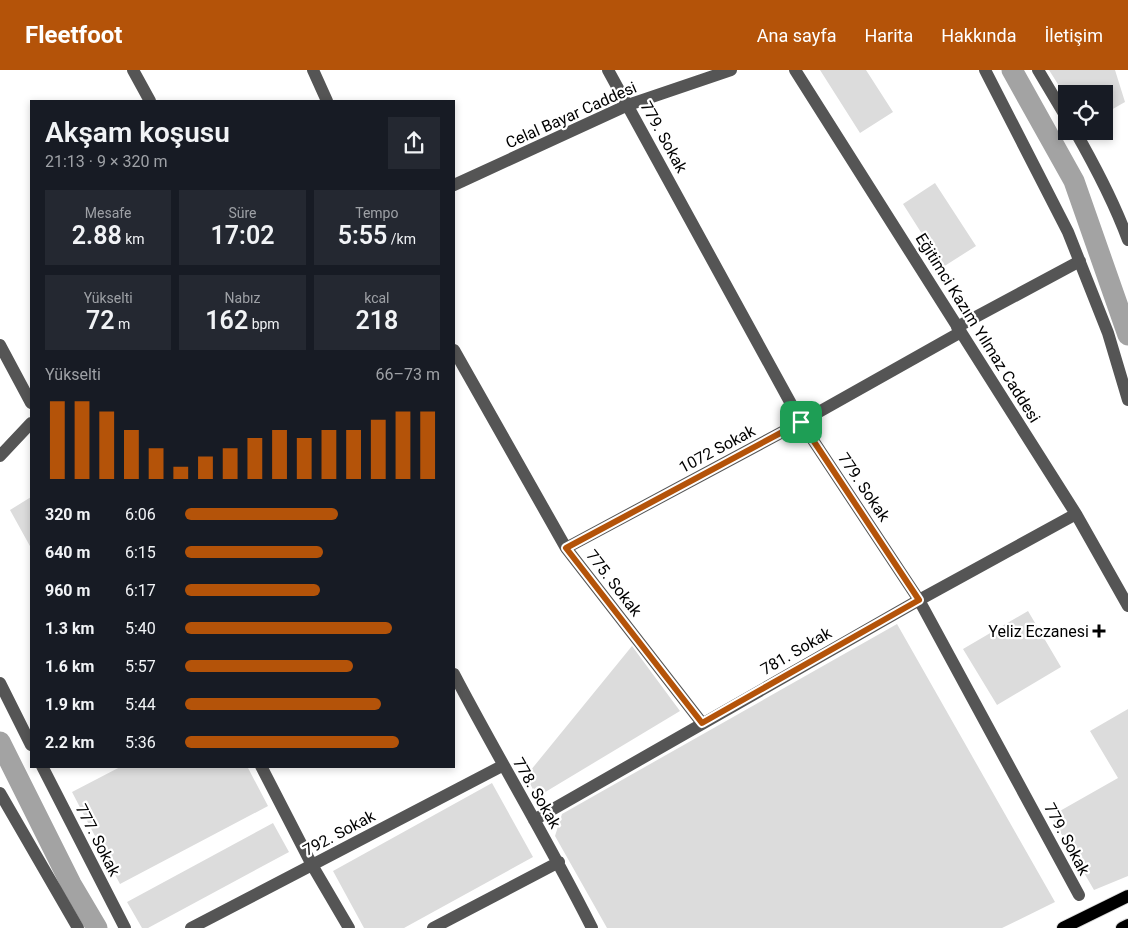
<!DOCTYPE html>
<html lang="tr">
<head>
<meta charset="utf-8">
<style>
  :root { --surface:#171b24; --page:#242831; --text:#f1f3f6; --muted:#9ea1a6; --accent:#b45309 }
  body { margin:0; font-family:Roboto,sans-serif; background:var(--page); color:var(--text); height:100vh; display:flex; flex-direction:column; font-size:19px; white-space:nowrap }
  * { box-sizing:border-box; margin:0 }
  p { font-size:16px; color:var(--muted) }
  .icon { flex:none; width:28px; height:28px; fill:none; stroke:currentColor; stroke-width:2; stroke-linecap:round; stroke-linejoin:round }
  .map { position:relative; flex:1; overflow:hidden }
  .drawer { position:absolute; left:30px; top:30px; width:425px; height:668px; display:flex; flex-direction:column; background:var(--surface); border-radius:0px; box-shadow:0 2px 8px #0003 }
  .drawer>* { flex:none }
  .controls { position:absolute; left:1058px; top:15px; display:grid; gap:10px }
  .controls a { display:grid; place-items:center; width:55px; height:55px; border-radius:0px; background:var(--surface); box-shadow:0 2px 8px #0003; font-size:25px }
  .pin { position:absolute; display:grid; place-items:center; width:42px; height:42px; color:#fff; margin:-21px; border-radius:10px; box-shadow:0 2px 8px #0006 }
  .round { display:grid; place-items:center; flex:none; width:52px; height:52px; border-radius:0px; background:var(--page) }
  .overview { display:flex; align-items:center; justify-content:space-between; height:85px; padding:0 15px }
  h1 { font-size:28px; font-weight:600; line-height:38px }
  .stats { display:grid; grid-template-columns:repeat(3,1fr); gap:8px; height:85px; padding:5px 15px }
  .stats div { display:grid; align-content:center; border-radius:0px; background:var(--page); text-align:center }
  .stats b { font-size:25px; font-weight:600 }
  .stats small { font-size:14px; font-weight:400 }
  .stats p { font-size:14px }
  .chart { height:140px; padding:10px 15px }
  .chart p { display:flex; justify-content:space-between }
  .chart svg { width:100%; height:90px; margin-top:5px; stroke:var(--accent); stroke-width:6 }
  ul { padding:0 15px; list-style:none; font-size:16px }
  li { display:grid; grid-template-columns:80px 60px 1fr; align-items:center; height:38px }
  li i { height:12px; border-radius:6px; background:var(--accent) }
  header { display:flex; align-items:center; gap:30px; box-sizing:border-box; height:70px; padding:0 25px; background:var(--accent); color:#fff }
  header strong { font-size:24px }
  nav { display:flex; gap:28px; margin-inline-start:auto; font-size:18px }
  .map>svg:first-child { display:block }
  .green { fill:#dcdcdc }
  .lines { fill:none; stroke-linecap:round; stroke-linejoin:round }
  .canal { stroke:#a3a3a3; stroke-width:21 }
  .major-casing { stroke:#dbdbdb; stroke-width:14 }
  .minor { stroke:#555; stroke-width:12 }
  .major { stroke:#000; stroke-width:12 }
  .route-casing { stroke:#fff; stroke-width:10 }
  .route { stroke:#b45309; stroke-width:6 }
  .poi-dot { fill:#000; stroke:#fff; stroke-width:2 }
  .labels { text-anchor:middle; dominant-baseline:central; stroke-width:4.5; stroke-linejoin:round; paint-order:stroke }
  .street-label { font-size:16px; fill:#000; stroke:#fff }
  .poi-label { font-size:16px; fill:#000; stroke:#fff; text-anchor:end }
</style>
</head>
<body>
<header>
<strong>Fleetfoot</strong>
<nav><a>Ana sayfa</a><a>Harita</a><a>Hakkında</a><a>İletişim</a></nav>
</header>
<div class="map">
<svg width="1128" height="858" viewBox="0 0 1128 858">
  <rect width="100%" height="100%" fill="#fff"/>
  <path class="green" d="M820,0h46l27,42 -33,21z
    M1049,0h66l10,32 -21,12v-20h-38v3z
    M935,113l41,63 -33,21 -40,-63z
    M31,427v51l-21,-38z
    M1028,541l33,56 -64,38 -34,-56z
    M897,554l158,278 -53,26h-395l-52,-92 7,-22z
    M632,576l48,65 -143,86 -11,-21z
    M1128,639v167l-34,14 -43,-74 67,-38 -28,-47z
    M122,696h125l21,40 -148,78 -48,-92z
    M492,713l41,74 -129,71h-40l-31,-57z
    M273,753l16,29 -141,76h-6l-15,-26z"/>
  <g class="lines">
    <path class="canal" d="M1012,0l62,111 54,154
      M0,672l71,142 26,44"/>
    <defs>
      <path id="major" d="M1063,858l65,-32
        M1122,858l6,-3"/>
    </defs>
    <use href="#major" class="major-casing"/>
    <path class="minor" d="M133,0l17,31
      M313,0l14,31
      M608,0l193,352 118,178 160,295
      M795,0l281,444 52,92
      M985,0l83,162 40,101 20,67
      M1038,0l28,47
      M1075,61c20,35 39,71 53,109
      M454,115l174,-80 103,-35
      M957,257l123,-66
      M0,275l31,58
      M454,280l112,198 136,175
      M0,386l31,-33
      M566,478l235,-126 160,-90
      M454,604c45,86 95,168 138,254
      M0,613l31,62
      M42,696l83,162
      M261,696l51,99 37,63
      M0,723l78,135
      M534,750l385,-220 157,-86
      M191,858l311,-162
      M433,858l126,-66"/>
    <use href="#major" class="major"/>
  </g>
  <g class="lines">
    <defs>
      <path id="route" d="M801,352l118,178 -217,123 -136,-175z"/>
    </defs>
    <use href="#route" class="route-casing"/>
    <use href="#route" class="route"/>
  </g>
  <path class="poi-dot" d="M1096.5 553.5h5v5h5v5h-5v5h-5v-5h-5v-5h5z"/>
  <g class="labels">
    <g class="street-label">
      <text transform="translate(571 45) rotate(-24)">Celal Bayar Caddesi</text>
      <text transform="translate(664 67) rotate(61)">779. Sokak</text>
      <text transform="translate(978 258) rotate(58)">Eğitimci Kazım Yılmaz Caddesi</text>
      <text transform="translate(717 379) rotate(-28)">1072 Sokak</text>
      <text transform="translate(864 417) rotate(56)">779. Sokak</text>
      <text transform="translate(614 513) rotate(52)">775. Sokak</text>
      <text transform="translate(796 581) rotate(-30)">781. Sokak</text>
      <text transform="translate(537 723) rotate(60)">778. Sokak</text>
      <text transform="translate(339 763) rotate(-28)">792. Sokak</text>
      <text transform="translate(1067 769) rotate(62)">779. Sokak</text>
      <text transform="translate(98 770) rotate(63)">777. Sokak</text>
    </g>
    <g class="poi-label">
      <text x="1089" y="561">Yeliz Eczanesi</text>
    </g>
  </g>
</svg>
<div class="controls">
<a><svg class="icon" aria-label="locate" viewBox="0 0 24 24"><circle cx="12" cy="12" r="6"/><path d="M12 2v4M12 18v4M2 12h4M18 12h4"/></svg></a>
</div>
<div class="pin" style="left:801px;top:352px;background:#1e9e55"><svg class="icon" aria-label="arrive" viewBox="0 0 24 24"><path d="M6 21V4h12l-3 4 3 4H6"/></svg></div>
<section class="drawer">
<div class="overview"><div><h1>Akşam koşusu</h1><p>21:13 · 9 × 320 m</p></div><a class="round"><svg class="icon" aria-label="share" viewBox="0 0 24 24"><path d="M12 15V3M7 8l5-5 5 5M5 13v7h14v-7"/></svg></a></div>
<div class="stats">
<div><p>Mesafe</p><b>2.88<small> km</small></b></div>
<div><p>Süre</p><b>17:02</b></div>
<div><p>Tempo</p><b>5:55<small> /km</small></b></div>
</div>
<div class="stats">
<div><p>Yükselti</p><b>72<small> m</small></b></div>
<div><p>Nabız</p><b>162<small> bpm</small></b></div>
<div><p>kcal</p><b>218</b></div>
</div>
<div class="chart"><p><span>Yükselti</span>66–73 m</p>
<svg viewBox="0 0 160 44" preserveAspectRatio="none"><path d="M5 44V6M15 44V6M25 44V11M35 44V20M45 44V29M55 44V38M65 44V33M75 44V29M85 44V24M95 44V20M105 44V24M115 44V20M125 44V20M135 44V15M145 44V11M155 44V11"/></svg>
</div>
<ul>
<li><b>320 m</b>6:06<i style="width:60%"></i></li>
<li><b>640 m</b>6:15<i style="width:54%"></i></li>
<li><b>960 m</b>6:17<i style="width:53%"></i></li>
<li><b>1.3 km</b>5:40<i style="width:81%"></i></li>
<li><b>1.6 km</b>5:57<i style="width:66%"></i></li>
<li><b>1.9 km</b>5:44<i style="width:77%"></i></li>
<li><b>2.2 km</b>5:36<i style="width:84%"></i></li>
</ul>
</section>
</div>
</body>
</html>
